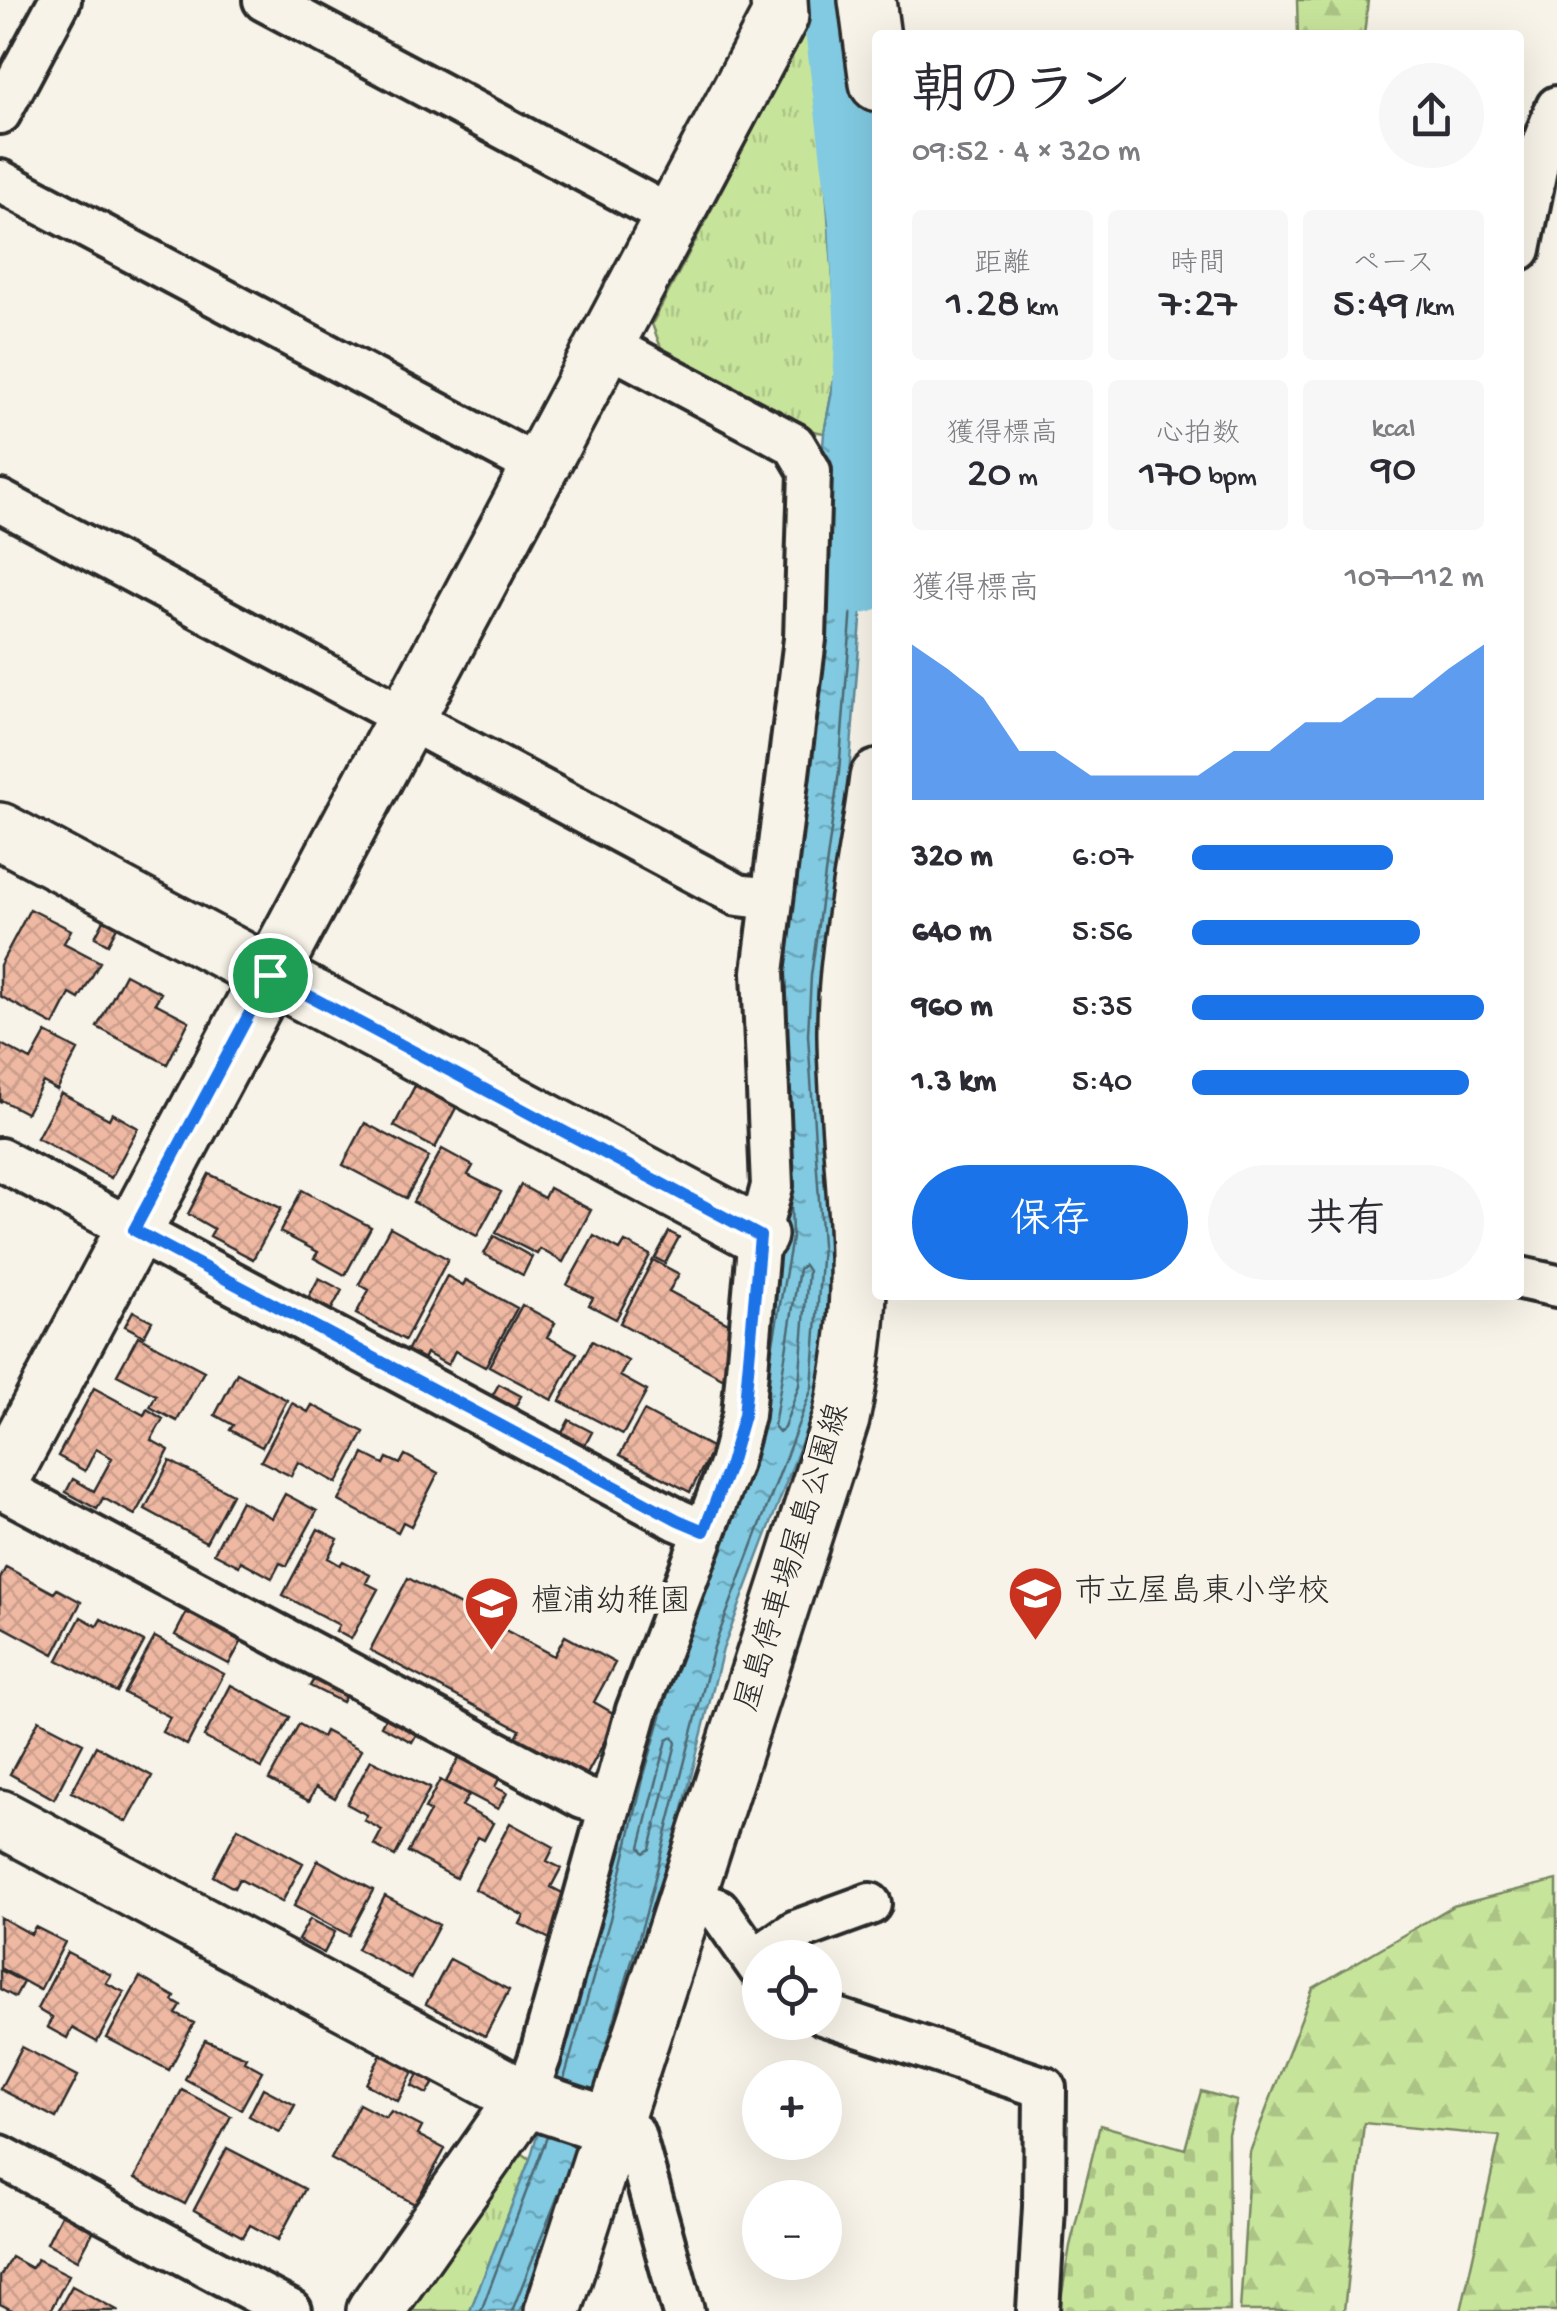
<!DOCTYPE html>
<html lang="ja">
<head>
<meta charset="utf-8">
<style>
  :root { --surface:#fff; --page:#f7f7f7; --text:#2b2b33; --muted:#7c7c81; --accent:#1a73e8 }
  body { margin:0; font-family:"Gochi Hand","Klee One",sans-serif; background:var(--page); color:var(--text); height:100vh; display:flex; flex-direction:column; font-size:38px; white-space:nowrap }
  * { box-sizing:border-box; margin:0 }
  p { font-size:32px; color:var(--muted) }
  .icon { flex:none; width:55px; height:55px; fill:none; stroke:currentColor; stroke-width:2; stroke-linecap:round; stroke-linejoin:round }
  .map { position:relative; flex:1; overflow:hidden }
  .panel { position:absolute; left:872px; top:30px; width:652px; height:1270px; display:flex; flex-direction:column; background:var(--surface); border-radius:10px; box-shadow:0 10px 40px #0002 }
  .panel>* { flex:none }
  .fabs { position:absolute; left:742px; top:1940px; display:grid; gap:20px }
  .fabs a { display:grid; place-items:center; width:100px; height:100px; border-radius:50%; background:var(--surface); box-shadow:0 10px 40px #0002; font-size:50px }
  .pin { position:absolute; display:grid; place-items:center; width:85px; height:85px; color:#fff; margin:-42px; border:5px solid #fff; border-radius:50%; box-shadow:0 2px 10px #0007 }
  .round { display:grid; place-items:center; flex:none; width:105px; height:105px; border-radius:52px; background:var(--page) }
  .head { display:flex; align-items:center; justify-content:space-between; height:170px; padding:0 40px }
  h1 { font-size:55px; font-weight:600; line-height:75px }
  .metrics { display:grid; grid-template-columns:repeat(3,1fr); gap:15px; height:170px; padding:10px 40px }
  .metrics div { display:grid; align-content:center; border-radius:10px; background:var(--page); text-align:center }
  .metrics b { font-size:42px; font-weight:600 }
  .metrics small { font-size:28px; font-weight:400 }
  .metrics p { font-size:28px }
  .chart { height:280px; padding:20px 40px }
  .chart p { display:flex; justify-content:space-between }
  .chart svg { width:100%; height:180px; margin-top:10px; fill:var(--accent); opacity:.7 }
  .action { display:flex; gap:20px; margin-top:auto; padding:20px 40px }
  .action a { flex:1; height:115px; border-radius:60px; background:var(--accent); color:#fff; font-size:40px; font-weight:600; line-height:115px; text-align:center }
  .action a+a { background:var(--page); color:var(--text) }
  ul { padding:0 40px; list-style:none; font-size:32px }
  li { display:grid; grid-template-columns:160px 120px 1fr; align-items:center; height:75px }
  li i { height:25px; border-radius:12px; background:var(--accent) }
  .map>svg:first-child { display:block }
  .forest { fill:url(#forest-firs); stroke:#798863; stroke-width:2.5 }
  .cemetery { fill:url(#cemetery-stones); stroke:#798863; stroke-width:2.5 }
  .park { fill:url(#park-tufts); stroke:#798863; stroke-width:2.5 }
  .water { fill:url(#water-ripples); stroke:#5f8a99; stroke-width:2.5 }
  .lines { fill:none; stroke-linecap:round; stroke-linejoin:round }
  .shore { stroke:#4d6b74; stroke-width:2.5 }
  .river { stroke:#81cae2; stroke-width:68 }
  .building { fill:url(#building-cross-hatch); stroke:#2b2b2b; stroke-width:2.5 }
  .street-casing { stroke:#2b2b2b; stroke-width:48 }
  .secondary-casing { stroke:#2b2b2b; stroke-width:62 }
  .street { stroke:#f7f3e8; stroke-width:40 }
  .secondary { stroke:#f7f3e8; stroke-width:55 }
  .route-casing { stroke:#fff; stroke-width:20 }
  .route { stroke:#1a73e8; stroke-width:12 }
  .labels { text-anchor:middle; dominant-baseline:central; stroke-width:9; stroke-linejoin:round; paint-order:stroke }
  .street-label { font-size:32px; fill:#2b2b2b; stroke:#f7f3e8 }
  .poi-label { font-size:32px; fill:#2b2b2b; stroke:#f7f3e8; text-anchor:start }
</style>
</head>
<body>
<div class="map">
<svg width="1557" height="2311" viewBox="0 0 1557 2311">
  <defs>
    <pattern id="forest-firs" width="22" height="20" patternUnits="userSpaceOnUse" patternTransform="scale(2.5)"><rect width="22" height="20" fill="#c7e49b"/><path d="M5 1l3.5 6h-7zM16 11l3.5 6h-7z" fill="#abc486"/></pattern>
    <pattern id="cemetery-stones" width="16" height="16" patternUnits="userSpaceOnUse" patternTransform="scale(2.5)"><rect width="16" height="16" fill="#c7e49b"/><path d="M2 7V4a2 2 0 0 1 4 0v3zM10 15v-3a2 2 0 0 1 4 0v3z" fill="#abc486"/></pattern>
    <pattern id="park-tufts" width="24" height="20" patternUnits="userSpaceOnUse" patternTransform="scale(2.5)"><rect width="24" height="20" fill="#c7e49b"/><path d="M3 7l-1-3M5 7V3M7 7l1-3M15 17l-1-3M17 17v-4M19 17l1-3" fill="none" stroke="#abc486"/></pattern>
    <pattern id="water-ripples" width="26" height="14" patternUnits="userSpaceOnUse" patternTransform="scale(2.5)"><rect width="26" height="14" fill="#81cae2"/><path d="M2 4q2-2 4 0t4 0M15 11q2-2 4 0t4 0" fill="none" stroke="#6aa4b7"/></pattern>
    <pattern id="building-cross-hatch" width="8" height="8" patternUnits="userSpaceOnUse" patternTransform="scale(2.5)"><rect width="8" height="8" fill="#eeb8a2"/><path d="M0 0l8 8M0 8l8-8" fill="none" stroke="#cc9e8c"/></pattern>
  </defs>
  <rect width="100%" height="100%" fill="#f7f3e8"/>
  <filter id="ink" filterUnits="userSpaceOnUse"><feTurbulence type="fractalNoise" baseFrequency=".01" numOctaves="2"/><feDisplacementMap in="SourceGraphic" scale="20" xChannelSelector="R" yChannelSelector="G"/><feConvolveMatrix kernelMatrix="1 2 1 2 8 2 1 2 1" color-interpolation-filters="sRGB"/></filter>
  <g filter="url(#ink)">
    <path class="forest" d="M1297,0h71l-4,35h-66z
      M1557,1880v431h-96l39,-175 -136,-13 -20,188h-104l10,-159 63,-164 140,-82z"/>
    <path class="cemetery" d="M1201,2091l36,10 -9,33 2,177h-171l11,-65 30,-121 85,24z"/>
    <path class="park" d="M813,14l26,340 -15,79 -16,-3 -143,-72 -13,-34z
      M516,2149l14,10 -60,152h-64z"/>
    <path class="water" d="M811,0h28l31,342 -9,278 -12,154 -28,203 -3,58 14,210 -11,146 -98,258 -67,267 -119,362 -17,33h-50l60,-152 71,-242 33,-144 131,-449 17,-87 -12,-194 28,-279 26,-331 15,-79z"/>
    <g class="lines">
      <path class="shore" d="M804,1265l4,6 -9,114 -15,43 -5,4 -5,-6 25,-157z
        M770,1360l22,-122 -1,-37
        M673,1737l3,6 -26,106 -6,4 -4,-6 27,-107z
        M603,2059l43,-146 68,-266 98,-259 10,-143 -14,-210 3,-59 28,-204 12,-152 9,-278 -13,-150 -5,-4 -5,5 12,162 -15,79 -3,32
        M564,2079l46,-160 34,-144 24,-83
        M481,2311l66,-174
        M512,2311l50,-125"/>
      <path class="river" d="M837,13l26,208 6,112 -9,247"/>
    </g>
    <path class="building" d="M30,909l41,21 -7,13 36,19 -21,37 -9,-5 -16,31 -54,-29v-31z
      M104,920l13,7 -9,17 -13,-7z
      M125,974l36,19 -6,10 34,18 -22,43 -70,-37z
      M46,1033l32,17 -21,40 -14,-8 -17,31 -25,-13 -1,3 1,-59 30,16z
      M418,1080l41,22 -24,46 -41,-22z
      M61,1093l48,26 3,-6 26,15 -27,50 -74,-40z
      M365,1123l64,34 -23,41 -63,-33z
      M442,1149l31,17 -5,9 33,17 -24,44 -64,-34z
      M209,1174l72,34 -28,51 -43,-23 4,-7 -26,-15z
      M521,1185l23,13 5,-10 42,22 -28,52 -23,-13 -3,5 -41,-21z
      M302,1190l69,37 -26,48 -31,-17 4,-6 -38,-20z
      M390,1227l58,32 -43,81 -49,-26 13,-24 -10,-6z
      M669,1232l10,5 -14,26 -10,-5z
      M494,1236l38,21 -9,18 -39,-21z
      M594,1236l26,14 5,-8 25,13 -34,64 -27,-14 4,-7 -26,-13z
      M653,1260l26,14 -10,17 61,33 -4,56 -106,-57z
      M447,1276l16,9 3,-5 51,28 -32,59 -30,-16 -7,14 -22,-12 -4,9 -16,-9z
      M319,1278l23,12 -13,24 -23,-12z
      M522,1305l33,18 -8,14 30,16 -25,47 -63,-34z
      M133,1311l19,10 -8,15 -19,-10z
      M138,1336l66,35 -27,50 -27,-14 6,-12 -39,-20z
      M592,1341l36,20 -8,15 27,15 -24,43 -63,-33z
      M237,1373l50,27 -25,47 -32,-17 3,-5 -18,-10z
      M499,1384l22,12 -8,14 -22,-12z
      M94,1388l50,27 3,-6 16,10 -12,21 18,10 -34,65 -32,-17 -6,11 -31,-17 7,-13 21,12 18,-33 -16,-9 -11,22 -27,-15z
      M292,1403l16,9 4,-7 52,27 -27,51 -39,-21 -7,14 -30,-15z
      M644,1411l69,37 -23,44 -70,-37z
      M569,1420l23,12 -8,15 -23,-12z
      M364,1454l20,10 3,-6 13,6 5,-9 33,18 -27,53 -8,-4 -5,10 -59,-31z
      M170,1461l62,33 -26,48 -61,-33z
      M285,1494l32,17 -30,55 -7,-3 -8,15 -31,-17 -2,5 -25,-13 27,-52 31,17z
      M318,1529l20,10 -10,19 12,7 3,-4 27,14 -4,8 12,6 -27,50 -15,-8 3,-6 -56,-30z
      M6,1567l48,26 3,-4 24,13 -27,52 -54,-29v-46z
      M408,1578l146,78 11,-20 50,27 -21,39 24,14 -32,60 -71,-37 5,-9 -150,-80z
      M188,1610l55,29 -14,25 -54,-29z
      M81,1617l16,9 4,-7 43,23 -27,50 -59,-32z
      M155,1637l69,37 -37,71 -25,-13 8,-15 -46,-24z
      M317,1674l31,17 -6,11 -32,-16z
      M231,1685l59,32 -28,51 -58,-31z
      M388,1712l32,16 -8,14 -31,-16z
      M39,1720l44,23 -29,56 -44,-25z
      M299,1724l23,13 3,-6 36,19 -26,48 -19,-11 -7,14 -40,-21z
      M96,1746l56,30 -25,46 -55,-30z
      M461,1754l40,21 -6,12 12,6 -9,16 -52,-27z
      M371,1760l59,28 -35,68 -21,-11 8,-15 -18,-10 3,-5 -20,-11z
      M440,1780l29,15 -7,11 31,17 -9,17 -6,-3 -22,41 -48,-26 22,-40 -5,-3z
      M510,1823l44,24 -7,14 14,7 -10,19 17,9 -12,46 -36,-18 4,-8 -49,-27z
      M238,1828l65,35 -21,39 -43,-23 -5,9 -21,-12z
      M318,1860l55,30 -24,45 -55,-29z
      M385,1896l54,29 -28,53 -54,-29z
      M0,1917l31,17 4,-7 30,15 -25,48 -40,-22z
      M310,1919l25,13 -11,21 -26,-13z
      M67,1952l44,23 -5,8 18,9 -27,50 -25,-14 -5,10 -20,-11 5,-9 -15,-9z
      M450,1959l59,31 -24,46 -59,-32z
      M0,1970l23,12 -8,15 -15,-8z
      M140,1977l35,20 -2,4 8,5 -5,8 18,9 -25,47 -62,-32z
      M205,2040l41,17 -2,4 18,10 -21,38 -56,-30z
      M22,2047l56,29 -22,42 -56,-29z
      M383,2051l32,17 -17,33 -32,-17z
      M419,2072l16,9 -8,13 -15,-8z
      M263,2088l32,17 -15,27 -31,-16z
      M182,2090l49,26 -46,88 -50,-26z
      M359,2104l27,14 5,-7 31,16 -4,8 27,14 -30,55 -84,-45z
      M227,2148l78,41 -27,51 -28,-15 -7,12 -49,-27z
      M62,2213l32,17 -16,30 -31,-17z
      M11,2257l20,11 6,-9 32,16 -19,36h-36l-14,-7v-27z
      M72,2286l47,25h-61z"/>
    <g class="lines">
      <defs>
        <path id="street" d="M264,0l409,218
          M0,113l60,-113
          M0,181l540,287
          M1520,249l19,-95 18,-47
          M0,501l738,394 34,4
          M0,1159l678,361 26,11
          M1520,1278l37,8
          M0,1487l583,311 27,8
          M687,1899l31,10 42,60
          M754,1960l42,-29 74,-27
          M825,2015l220,73 -1,119 -6,104
          M525,2098l15,-41 97,-347 93,-245 13,-50 16,-180 13,-49 -9,-214 42,-333 5,-168 -16,-27 -188,-100
          M613,2127l21,7 49,177
          M0,2156l291,155"/>
        <path id="secondary" d="M867,0l11,83
          M0,831l759,404
          M0,1482l780,-1466 -1,-16
          M0,1818l525,280 88,29
          M375,2311l150,-213
          M553,2311l288,-892c9,-43 16,-86 17,-129 2,-85 -11,-169 -12,-253 -1,-88 21,-172 32,-259"/>
      </defs>
      <use href="#street" class="street-casing"/>
      <use href="#secondary" class="secondary-casing"/>
      <use href="#street" class="street"/>
      <use href="#secondary" class="secondary"/>
    </g>
  </g>
  <g class="lines" filter="url(#ink)">
    <defs>
      <path id="route" d="M270,975l490,261 -16,179 -14,49 -26,67 -26,-11 -544,-290z"/>
    </defs>
    <use href="#route" class="route-casing"/>
    <use href="#route" class="route"/>
  </g>
  <defs>
    <symbol id="school-pin" viewBox="-11 -11 22 30"><path d="M0 17L-7.5 6A9.5 9.5 0 1 1 7.5 6Z" fill="#c8321e" stroke="#f7f3e8"/><path d="M0-5L7-2L0 1L-7-2ZM-4 1L0 2.5L4 1V4Q0 6-4 4Z" fill="#fff"/></symbol>
  </defs>
  <g fill-rule="evenodd">
    <use href="#school-pin" x="1004" y="1562" width="63" height="86"/>
    <use href="#school-pin" x="460" y="1572" width="63" height="86"/>
  </g>
  <g class="labels">
    <g class="street-label">
      <text transform="translate(795 1558) rotate(-73)">屋島停車場屋島公園線</text>
    </g>
    <g class="poi-label">
      <text x="1074" y="1594">市立屋島東小学校</text>
      <text x="531" y="1604">檀浦幼稚園</text>
    </g>
  </g>
</svg>
<div class="fabs">
<a><svg class="icon" aria-label="locate" viewBox="0 0 24 24"><circle cx="12" cy="12" r="6"/><path d="M12 2v4M12 18v4M2 12h4M18 12h4"/></svg></a>
<a>+</a>
<a>−</a>
</div>
<div class="pin" style="left:270px;top:975px;background:#1e9e55"><svg class="icon" aria-label="arrive" viewBox="0 0 24 24"><path d="M6 21V4h12l-3 4 3 4H6"/></svg></div>
<section class="panel">
<div class="head"><div><h1>朝のラン</h1><p>09:52 · 4 × 320 m</p></div><a class="round"><svg class="icon" aria-label="share" viewBox="0 0 24 24"><path d="M12 15V3M7 8l5-5 5 5M5 13v7h14v-7"/></svg></a></div>
<div class="metrics">
<div><p>距離</p><b>1.28<small> km</small></b></div>
<div><p>時間</p><b>7:27</b></div>
<div><p>ペース</p><b>5:49<small> /km</small></b></div>
</div>
<div class="metrics">
<div><p>獲得標高</p><b>20<small> m</small></b></div>
<div><p>心拍数</p><b>170<small> bpm</small></b></div>
<div><p>kcal</p><b>90</b></div>
</div>
<div class="chart"><p><span>獲得標高</span>107–112 m</p>
<svg viewBox="0 0 160 44" preserveAspectRatio="none"><path d="M0 44V6L10 12L20 19L30 32L40 32L50 38L60 38L70 38L80 38L90 32L100 32L110 25L120 25L130 19L140 19L150 12L160 6V44z"/></svg>
</div>
<ul>
<li><b>320 m</b>6:07<i style="width:69%"></i></li>
<li><b>640 m</b>5:56<i style="width:78%"></i></li>
<li><b>960 m</b>5:35<i style="width:100%"></i></li>
<li><b>1.3 km</b>5:40<i style="width:95%"></i></li>
</ul>
<div class="action"><a>保存</a><a>共有</a></div>
</section>
</div>
</body>
</html>
